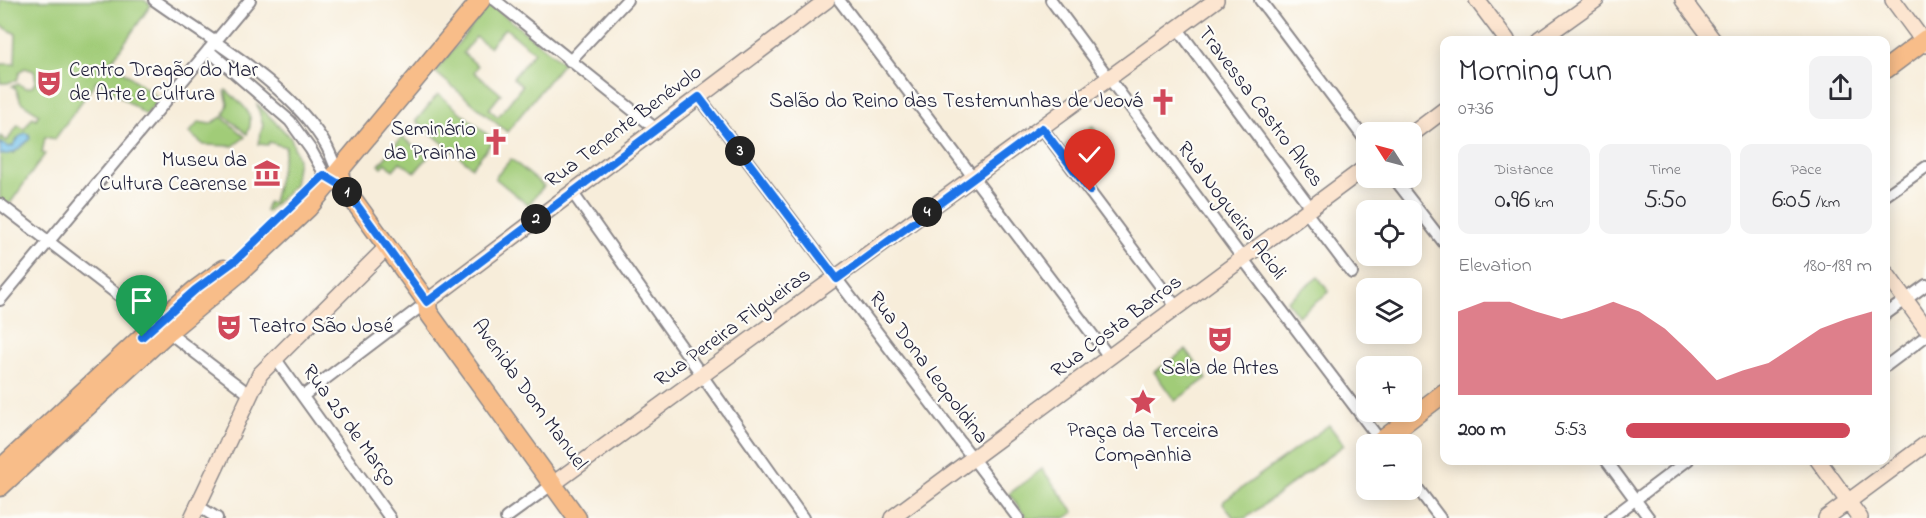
<!DOCTYPE html>
<html lang="en">
<head>
<meta charset="utf-8">
<style>
  :root { --surface:#fff; --page:#f2f2f3; --text:#2b2b33; --muted:#7c7c81; --accent:#d1495b }
  body { margin:0; font-family:"Indie Flower",sans-serif; background:var(--page); color:var(--text); height:100vh; display:flex; flex-direction:column; font-size:22px; white-space:nowrap }
  * { box-sizing:border-box; margin:0 }
  p { font-size:20px; color:var(--muted) }
  .icon { flex:none; width:33px; height:33px; fill:none; stroke:currentColor; stroke-width:2; stroke-linecap:round; stroke-linejoin:round }
  .map { position:relative; flex:1; overflow:hidden }
  .panel { position:absolute; left:1440px; top:36px; width:450px; height:429px; display:flex; flex-direction:column; background:var(--surface); border-radius:12px; box-shadow:0 3px 15px #0003 }
  .panel>* { flex:none }
  .needle { width:39px; rotate:306deg }
  .controls { position:absolute; left:1356px; top:122px; display:grid; gap:12px }
  .controls a { display:grid; place-items:center; width:66px; height:66px; border-radius:12px; background:var(--surface); box-shadow:0 3px 15px #0003; font-size:30px }
  .pin { position:absolute; display:grid; place-items:center; width:51px; height:51px; color:#fff; margin:-62px -26px; border-radius:50% 50% 50% 0; rotate:-45deg; box-shadow:0 0 6px #0007 }
  .pin .icon { rotate:45deg }
  .km { position:absolute; width:30px; height:30px; margin:-15px; border-radius:50%; background:#222; color:#fff; font-size:16px; line-height:30px; text-align:center }
  .round { display:grid; place-items:center; flex:none; width:63px; height:63px; border-radius:12px; background:var(--page) }
  .overview { display:flex; align-items:center; justify-content:space-between; height:102px; padding:0 18px }
  h1 { font-size:33px; font-weight:600; line-height:45px }
  .stats { display:grid; grid-template-columns:repeat(3,1fr); gap:9px; height:102px; padding:6px 18px }
  .stats div { display:grid; align-content:center; border-radius:12px; background:var(--page); text-align:center }
  .stats b { font-size:26px; font-weight:600 }
  .stats small { font-size:16px; font-weight:400 }
  .stats p { font-size:16px }
  .chart { height:168px; padding:12px 18px }
  .chart p { display:flex; justify-content:space-between }
  .chart svg { width:100%; height:108px; margin-top:6px; fill:var(--accent); opacity:.7 }
  ul { padding:0 18px; list-style:none; font-size:20px }
  li { display:grid; grid-template-columns:96px 72px 1fr; align-items:center; height:45px }
  li i { height:15px; border-radius:8px; background:var(--accent) }
  .map>svg:first-child { display:block }
  .green { fill:#a1cc78; stroke:#62775a; stroke-width:1.5; fill-rule:evenodd }
  .water { fill:#6fbfea; stroke:#487092; stroke-width:1.5 }
  .lines { fill:none; stroke-linecap:round; stroke-linejoin:round }
  .street-casing { stroke:#8c888a; stroke-width:14 }
  .secondary-casing { stroke:#8c888a; stroke-width:18 }
  .primary-casing { stroke:#8c888a; stroke-width:21 }
  .street { stroke:#fff; stroke-width:10 }
  .secondary { stroke:#fce5d0; stroke-width:15 }
  .primary { stroke:#f8bd89; stroke-width:18 }
  .route-casing { stroke:#fff; stroke-width:12 }
  .route { stroke:#1a73e8; stroke-width:8 }
  .labels { text-anchor:middle; dominant-baseline:central; stroke-width:4.5; stroke-linejoin:round; paint-order:stroke }
  .poi-label { font-size:21px; fill:#22223b; stroke:#fdfcf7; text-anchor:end }
  .street-label { font-size:21px; fill:#22223b; stroke:#fdfcf7 }
</style>
</head>
<body>
<div class="map">
<svg width="1926" height="518" viewBox="0 0 1926 518">
  <rect width="100%" height="100%" fill="#fdfcf7"/>
  <filter id="ink" filterUnits="userSpaceOnUse"><feTurbulence type="fractalNoise" baseFrequency=".0167" numOctaves="2"/><feDisplacementMap in="SourceGraphic" scale="12" xChannelSelector="R" yChannelSelector="G"/><feConvolveMatrix kernelMatrix="1 2 1 2 8 2 1 2 1" color-interpolation-filters="sRGB"/></filter>
  <filter id="wash" filterUnits="userSpaceOnUse"><feTurbulence type="fractalNoise" baseFrequency=".008" numOctaves="4" result="noise"/><feDisplacementMap in="SourceGraphic" scale="24" xChannelSelector="R" yChannelSelector="G"/><feGaussianBlur stdDeviation="1.35" result="paint"/><feColorMatrix in="noise" values="0 0 0 0 0 0 0 0 0 0 0 0 0 0 0 0 0 1.4 0 .05"/><feComposite in="paint" operator="in"/></filter>
  <g filter="url(#wash)">
    <rect width="100%" height="100%" fill="#f7edda"/>
    <path class="green" d="M0,0h144l7,5 -40,57 48,37 -13,16 -49,-35 -42,59 -10,-2 -3,16 3,1 -36,51 -9,-6v-45l14,-1 12,-11 -9,-3 -1,6 -7,2 -9,-4v-7l7,5 11,-16 6,4 9,-12 3,2 3,-5 -18,-12 -5,-13 -4,-3 7,-2 6,4 7,-1 4,-6 -2,-10 -9,-3 -5,3 -3,9 -10,3h-7v-19h15l1,-30 -16,-9z
      M490,4l73,59 -56,69 -72,-60zM505,28l29,24 -21,26 9,8 -24,31 -9,-8 12,-15 -27,-22 4,-6 -15,-13 13,-16 13,10z
      M226,90c14,13 32,23 21,44l-23,-19 4,-11 -3,-13z
      M438,94l56,46 -22,27 -56,-46z
      M257,104l34,34 7,21 -4,26 -27,27 -2,-1 3,-9 5,1 13,-56 -17,-5 -1,3 -10,-1 5,-19z
      M222,117l23,20 -12,9 -29,-1 -15,-12 10,-11 11,2z
      M1092,126l10,14 -26,20 -11,-14z
      M402,137l26,20 -13,15 -15,-10 -7,8 -7,-7 -4,4 -3,-2z
      M511,159l33,27 -16,19 -33,-27z
      M1318,277l11,15 -31,24 -11,-15z
      M1186,350l21,28 -32,23 -21,-29z
      M1329,425l15,20 -98,73h-12l-11,-14 1,-3z
      M1042,469l32,43 -9,6h-38l-18,-24z"/>
    <path class="water" d="M25,133l4,1 1,5c-11,8 -15,17 -30,15v-11l9,4 4,-1 6,-9z"/>
  </g>
  <g filter="url(#ink)">
    <g class="lines">
      <defs>
        <path id="street" d="M154,0c57,41 137,84 173,147 4,8 7,17 11,25
          M495,0l161,129
          M839,0l271,358
          M1051,0l192,259 140,185
          M1260,0l106,141
          M1178,29l133,179
          M208,50l82,71 21,29 14,25
          M570,61l57,-61
          M699,97l319,421
          M1042,128l135,180
          M1393,177l51,66
          M572,192l231,326
          M1886,195l40,-28
          M0,204l156,120
          M1306,212l46,61
          M0,300l250,-300
          M1886,314l40,-29
          M168,332l81,62
          M275,358l115,160
          M1886,366l40,-30
          M303,396l124,-94
          M1606,460l43,58
          M1412,481l28,37
          M198,506l19,12
          M506,518l47,-34
          M1611,518l77,-58"/>
        <path id="secondary" d="M1477,0l30,40
          M1683,0l30,40
          M1893,0l33,45
          M1540,40l56,-40
          M1412,134l32,-24
          M1886,273l40,55
          M427,302l400,-302
          M1818,460l42,58
          M553,484l663,-484
          M192,518l68,-144 127,-127
          M892,518l474,-351
          M1826,518l100,-74"/>
        <path id="primary" d="M1886,69l40,-30
          M338,172l6,15 83,115 1,10 149,206
          M1381,441l63,-48
          M0,469l156,-145 39,-34 29,-21
          M0,487l168,-155 71,-59 69,-65 173,-208"/>
      </defs>
      <use href="#street" class="street-casing"/>
      <use href="#secondary" class="secondary-casing"/>
      <use href="#primary" class="primary-casing"/>
      <use href="#street" class="street"/>
      <use href="#secondary" class="secondary"/>
      <use href="#primary" class="primary"/>
    </g>
  </g>
  <g class="lines" filter="url(#ink)">
    <defs>
      <path id="route" d="M142,337l53,-47 41,-30 88,-85 20,12 83,115 272,-205 138,182 205,-151 48,63"/>
    </defs>
    <use href="#route" class="route-casing"/>
    <use href="#route" class="route"/>
  </g>
  <defs>
    <symbol id="theatre-bare" viewBox="-9 -9 18 18"><path d="M-5-5.5Q0-4 5-5.5V0Q5 5 0 6Q-5 5-5 0ZM-3.3-2.5H-1v1.5H-3.3ZM1-2.5H3.3v1.5H1ZM-2.8 1Q0 5.5 2.8 1Z" fill="#d1495b" stroke="#fdfcf7" stroke-width="2.5" paint-order="stroke"/></symbol>
    <symbol id="church-bare" viewBox="-9 -9 18 18"><path d="M-1.2-6h2.4v3.5h3.3v2.4h-3.3V6h-2.4V-.1h-3.3v-2.4h3.3Z" fill="#d1495b" stroke="#fdfcf7" stroke-width="2.5" paint-order="stroke"/></symbol>
    <symbol id="museum-bare" viewBox="-9 -9 18 18"><path d="M0-6L6-3V-2H-6V-3ZM-5-1h2V3h-2ZM-1-1h2V3h-2ZM3-1h2V3H3ZM-6 4H6V6H-6Z" fill="#d1495b" stroke="#fdfcf7" stroke-width="2.5" paint-order="stroke"/></symbol>
    <symbol id="sight-bare" viewBox="-9 -9 18 18"><path d="M0-6L1.8-2.2L6-1.7L2.9 1.2L3.7 5.4L0 3.3L-3.7 5.4L-2.9 1.2L-6-1.7L-1.8-2.2Z" fill="#d1495b" stroke="#fdfcf7" stroke-width="2.5" paint-order="stroke"/></symbol>
  </defs>
  <g fill-rule="evenodd">
    <use href="#theatre-bare" x="30" y="64" width="38" height="38"/>
    <use href="#church-bare" x="1144" y="83" width="38" height="38"/>
    <use href="#church-bare" x="477" y="123" width="38" height="38"/>
    <use href="#museum-bare" x="248" y="154" width="38" height="38"/>
    <use href="#theatre-bare" x="210" y="308" width="38" height="38"/>
    <use href="#theatre-bare" x="1201" y="320" width="38" height="38"/>
    <use href="#sight-bare" x="1124" y="383" width="38" height="38"/>
  </g>
  <g class="labels">
    <g class="poi-label">
      <text x="69" y="71" text-anchor="start">Centro Dragão do Mar<tspan x="69" dy="24">de Arte e Cultura</tspan></text>
      <text x="1143" y="102">Salão do Reino das Testemunhas de Jeová</text>
      <text x="476" y="130">Seminário<tspan x="476" dy="24">da Prainha</tspan></text>
      <text x="247" y="161">Museu da<tspan x="247" dy="24">Cultura Cearense</tspan></text>
      <text x="249" y="327" text-anchor="start">Teatro São José</text>
      <text x="1220" y="369" text-anchor="middle">Sala de Artes</text>
      <text x="1143" y="432" text-anchor="middle">Praça da Terceira<tspan x="1143" dy="24">Companhia</tspan></text>
    </g>
    <g class="street-label">
      <text transform="translate(1260 107) rotate(53)">Travessa Castro Alves</text>
      <text transform="translate(624 127) rotate(-37)">Rua Tenente Benévolo</text>
      <text transform="translate(1231 211) rotate(53)">Rua Nogueira Acioli</text>
      <text transform="translate(1117 327) rotate(-37)">Rua Costa Barros</text>
      <text transform="translate(733 328) rotate(-36)">Rua Pereira Filgueiras</text>
      <text transform="translate(928 368) rotate(53)">Rua Dona Leopoldina</text>
      <text transform="translate(529 395) rotate(54)">Avenida Dom Manuel</text>
      <text transform="translate(349 426) rotate(54)">Rua 25 de Março</text>
    </g>
  </g>
</svg>
<div class="controls">
<a><svg class="needle" viewBox="-14 -14 28 28"><path d="M0-13l5 13h-10z" fill="#e53935"/><path d="M0 13l5-13h-10z" fill="#7c7c81"/></svg></a>
<a><svg class="icon" aria-label="locate" viewBox="0 0 24 24"><circle cx="12" cy="12" r="6"/><path d="M12 2v4M12 18v4M2 12h4M18 12h4"/></svg></a>
<a><svg class="icon" aria-label="layers" viewBox="0 0 24 24"><path d="M12 4l9 5-9 5-9-5zM3 14l9 5 9-5"/></svg></a>
<a>+</a>
<a>−</a>
</div>
<div class="pin" style="left:142px;top:337px;background:#1e9e55"><svg class="icon" aria-label="arrive" viewBox="0 0 24 24"><path d="M6 21V4h12l-3 4 3 4H6"/></svg></div>
<div class="pin" style="left:1090px;top:191px;background:#d93025"><svg class="icon" aria-label="check" viewBox="0 0 24 24"><path d="M5 12l5 5 9-10"/></svg></div>
<b class="km" style="left:347px;top:192px">1</b>
<b class="km" style="left:536px;top:219px">2</b>
<b class="km" style="left:740px;top:151px">3</b>
<b class="km" style="left:927px;top:212px">4</b>
<section class="panel">
<div class="overview"><div><h1>Morning run</h1><p>07:36</p></div><a class="round"><svg class="icon" aria-label="share" viewBox="0 0 24 24"><path d="M12 15V3M7 8l5-5 5 5M5 13v7h14v-7"/></svg></a></div>
<div class="stats">
<div><p>Distance</p><b>0.96<small> km</small></b></div>
<div><p>Time</p><b>5:50</b></div>
<div><p>Pace</p><b>6:05<small> /km</small></b></div>
</div>
<div class="chart"><p><span>Elevation</span>180–189 m</p>
<svg viewBox="0 0 160 44" preserveAspectRatio="none"><path d="M0 44V10L10 6L20 6L30 10L40 13L50 10L60 6L70 10L80 17L90 27L100 38L110 34L120 31L130 24L140 17L150 13L160 10V44z"/></svg>
</div>
<ul>
<li><b>200 m</b>5:53<i style="width:91%"></i></li>
</ul>
</section>
</div>
</body>
</html>
